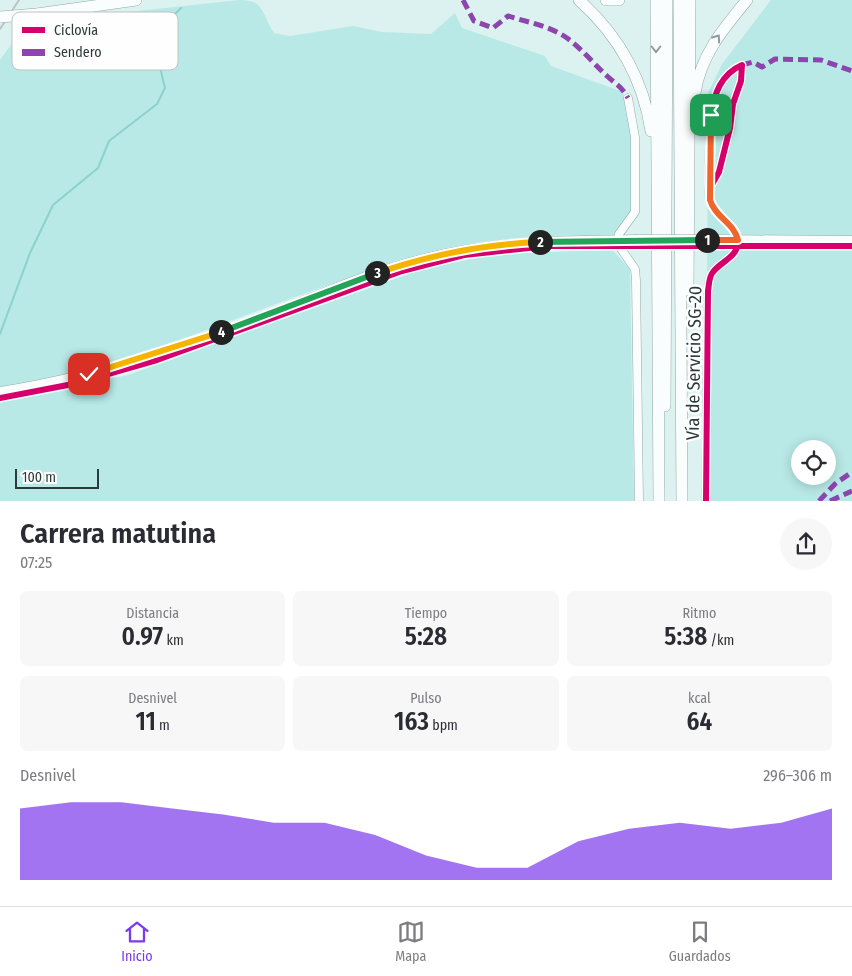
<!DOCTYPE html>
<html lang="es">
<head>
<meta charset="utf-8">
<style>
  :root { --surface:#fff; --page:#f7f7f7; --text:#2b2b33; --muted:#7c7c81; --line:#e1e1e2; --accent:#7c3aed }
  body { margin:0; font-family:"Fira Sans Condensed",sans-serif; background:var(--page); color:var(--text); height:100vh; display:flex; flex-direction:column; font-size:19px; white-space:nowrap }
  * { box-sizing:border-box; margin:0 }
  p { font-size:16px; color:var(--muted) }
  .icon { flex:none; width:28px; height:28px; fill:none; stroke:currentColor; stroke-width:2; stroke-linecap:round; stroke-linejoin:round }
  .map { position:relative; height:501px; overflow:hidden }
  .sheet { display:flex; flex-direction:column; background:var(--surface); flex:1 }
  .sheet>* { flex:none }
  .buttons { position:absolute; left:791px; top:440px; display:grid; gap:10px }
  .buttons a { display:grid; place-items:center; width:45px; height:45px; border-radius:50%; background:var(--surface); box-shadow:0 2px 12px #0003; font-size:25px }
  .scale { position:absolute; left:15px; bottom:12px; width:84px; box-sizing:border-box; padding-left:5px; border:2px solid #2b3b3a; border-top:0; font-size:14px; line-height:18px; white-space:nowrap; color:#2b3b3a; -webkit-text-stroke:4px #fefefe; paint-order:stroke }
  .pin { position:absolute; display:grid; place-items:center; width:42px; height:42px; color:#fff; margin:-21px; border-radius:10px; box-shadow:0 2px 8px #0006 }
  .km { position:absolute; width:25px; height:25px; margin:-12px; border-radius:50%; background:#222; color:#fff; font-size:14px; line-height:25px; text-align:center }
  .round { display:grid; place-items:center; flex:none; width:52px; height:52px; border-radius:26px; background:var(--page) }
  .summary { display:flex; align-items:center; justify-content:space-between; height:85px; padding:0 20px }
  h1 { font-size:28px; font-weight:600; line-height:38px }
  .metrics { display:grid; grid-template-columns:repeat(3,1fr); gap:8px; height:85px; padding:5px 20px }
  .metrics div { display:grid; align-content:center; border-radius:8px; background:var(--page); text-align:center }
  .metrics b { font-size:25px; font-weight:600 }
  .metrics small { font-size:14px; font-weight:400 }
  .metrics p { font-size:14px }
  .chart { height:140px; padding:10px 20px }
  .chart p { display:flex; justify-content:space-between }
  .chart svg { width:100%; height:90px; margin-top:5px; fill:var(--accent); opacity:.7 }
  .tabs { display:flex; justify-content:space-around; align-items:center; height:70px; border-top:1px solid var(--line); background:var(--surface); font-size:14px; color:var(--muted) }
  .tabs a { display:grid; justify-items:center; gap:2px }
  .tabs .selected { color:var(--accent) }
  .map>svg:first-child { display:block }
  .green { fill:#b8e9e6; fill-rule:evenodd }
  .lines { fill:none; stroke-linecap:round; stroke-linejoin:round }
  .stream { stroke:#8dd1ce; stroke-width:2 }
  .minor-casing { stroke:#97a8a7; stroke-width:9 }
  .major-casing { stroke:#97a8a7; stroke-width:11 }
  .highway-casing { stroke:#97a8a7; stroke-width:12 }
  .minor { stroke:#fafdfd; stroke-width:8 }
  .major { stroke:#fafdfd; stroke-width:10 }
  .highway { stroke:#fafdfd; stroke-width:11 }
  .rail { stroke:#bec3c3; stroke-width:2 }
  .major-bridge-casing { stroke:#97a8a7; stroke-width:11; stroke-linecap:butt }
  .highway-bridge-casing { stroke:#97a8a7; stroke-width:12; stroke-linecap:butt }
  .major-bridge { stroke:#fafdfd; stroke-width:10 }
  .highway-bridge { stroke:#fafdfd; stroke-width:11 }
  .quiet { stroke:#8e44ad; stroke-width:5; stroke-dasharray:10 5; stroke-linecap:butt }
  .cycleway-casing { stroke:#fefefe; stroke-width:9 }
  .cycleway { stroke:#d6006c; stroke-width:6 }
  .oneway { stroke:#929c9c }
  .split-1-casing { stroke:#fff; stroke-width:10 }
  .split-2-casing { stroke:#fff; stroke-width:10 }
  .split-3-casing { stroke:#fff; stroke-width:10 }
  .split-4-casing { stroke:#fff; stroke-width:10 }
  .split-5-casing { stroke:#fff; stroke-width:10 }
  .split-1 { stroke:#f0652b; stroke-width:6 }
  .split-2 { stroke:#22a559; stroke-width:6 }
  .split-3 { stroke:#f5b400; stroke-width:6 }
  .split-4 { stroke:#22a559; stroke-width:6 }
  .split-5 { stroke:#f5b400; stroke-width:6 }
  .labels { text-anchor:middle; dominant-baseline:central; stroke-width:5; stroke-linejoin:round; paint-order:stroke }
  .street-label { font-size:18px; fill:#2b3b3a; stroke:#fefefe }
  .key { fill:#fefefe; stroke:#bfc4c3; stroke-width:1 }
  .key-label { font-size:14px; fill:#2b3b3a }
</style>
</head>
<body>
<div class="map">
<svg width="852" height="501" viewBox="0 0 852 501">
  <rect width="100%" height="100%" fill="#dbf2f0"/>
  <path class="green" d="M239,0c26,0 22,13 35,33l16,3 63,-10 29,6 49,2 24,-21 7,15 83,28 6,10 72,26 10,34v69l-2,17 -17,24c-50,0 -99,0 -147,9 -109,23 -212,69 -316,105 -49,17 -100,27 -151,38v-328l27,-37z
    M771,0h81v501h-146l2,-408 14,-29zM800,449h28v27h-28z
    M612,250l18,19 4,232h-634v-100l128,-26 283,-102 80,-19z"/>
  <g class="lines">
    <path class="stream" d="M0,334l30,-81 23,-48 45,-37 11,-27 48,-37 8,-16c-9,-38 -15,-50 16,-80"/>
    <defs>
      <path id="minor" d="M628,98l7,39v75l-16,22v12l16,23 1,11 3,221
        M706,501l2,-210c1,-6 1,-15 5,-19 8,-11 26,-15 25,-32 -1,-18 -25,-22 -28,-40 -4,-21 1,-61 1,-85 3,-21 10,-41 31,-50l-1,16 -8,23 -3,24 -11,44 -9,16"/>
      <path id="major" d="M711,240l141,1
        M0,392c97,-15 191,-47 282,-82 46,-18 91,-38 139,-50 70,-19 142,-19 214,-20"/>
      <path id="highway" d="M579,0c39,35 64,78 72,131
        M606,0h13
        M656,0l3,501
        M679,0l3,501
        M37,14l99,-14
        M695,93c6,-38 28,-64 52,-93
        M688,290l2,-290
        M665,406l2,-406"/>
    </defs>
    <use href="#minor" class="minor-casing"/>
    <use href="#major" class="major-casing"/>
    <use href="#highway" class="highway-casing"/>
    <use href="#minor" class="minor"/>
    <use href="#major" class="major"/>
    <use href="#highway" class="highway"/>
    <path class="rail" d="M0,29l19,-29"/>
    <defs>
      <path id="major-bridge" d="M635,240h76"/>
      <path id="highway-bridge" d="M0,17l37,-3"/>
    </defs>
    <use href="#major-bridge" class="major-bridge-casing"/>
    <use href="#highway-bridge" class="highway-bridge-casing"/>
    <use href="#major-bridge" class="major-bridge"/>
    <use href="#highway-bridge" class="highway-bridge"/>
    <path class="quiet" d="M463,0l11,21 19,7 15,-12c19,6 42,10 59,22 15,11 27,26 40,38 10,9 14,10 21,22
      M742,65l11,-3 9,5 13,-8 46,1 31,11
      M819,501l16,-17 17,-12
      M830,501l22,-10"/>
    <defs>
      <path id="cycleway" d="M0,398l73,-14 84,-24 245,-89 62,-16 84,-9h304
        M706,501l2,-210c1,-6 1,-15 5,-19 8,-11 26,-15 25,-32 -1,-18 -25,-22 -28,-40 -4,-21 1,-61 1,-85 3,-21 10,-41 31,-50l-1,16 -8,23 -3,24 -11,44 -9,16"/>
    </defs>
    <use href="#cycleway" class="cycleway-casing"/>
    <use href="#cycleway" class="cycleway"/>
  </g>
  <defs><path id="oneway-chevron" d="M-2-3.5L2.5 0L-2 3.5" fill="none" stroke-width="1.6" stroke-linecap="round" stroke-linejoin="round" transform="scale(1.25)"/></defs>
  <g class="oneway">
    <use href="#oneway-chevron" transform="translate(717 38) rotate(-54)"/>
    <use href="#oneway-chevron" transform="translate(656 49) rotate(90)"/>
  </g>
  <g class="lines">
    <defs>
      <path id="split-1" d="M707,240h31c-4,-17 -23,-23 -28,-40l1,-85"/>
      <path id="split-2" d="M540,242l167,-2"/>
      <path id="split-3" d="M377,273c53,-18 107,-29 163,-31"/>
      <path id="split-4" d="M221,332l156,-59"/>
      <path id="split-5" d="M89,374l132,-42"/>
    </defs>
    <use href="#split-1" class="split-1-casing"/>
    <use href="#split-2" class="split-2-casing"/>
    <use href="#split-3" class="split-3-casing"/>
    <use href="#split-4" class="split-4-casing"/>
    <use href="#split-5" class="split-5-casing"/>
    <use href="#split-1" class="split-1"/>
    <use href="#split-2" class="split-2"/>
    <use href="#split-3" class="split-3"/>
    <use href="#split-4" class="split-4"/>
    <use href="#split-5" class="split-5"/>
  </g>
  <g class="labels">
    <g class="street-label">
      <text transform="translate(694 363) rotate(-89)">Vía de Servicio SG-20</text>
    </g>
  </g>
  <rect x="12" y="12" width="166" height="58" rx="8" class="key"/>
  <rect x="22" y="27" width="23" height="6" fill="#d6006c"/>
  <rect x="22" y="49" width="23" height="7" fill="#8e44ad"/>
  <g class="key-label">
    <text x="54" y="35">Ciclovía</text>
    <text x="54" y="57">Sendero</text>
  </g>
</svg>
<div class="buttons">
<a><svg class="icon" aria-label="locate" viewBox="0 0 24 24"><circle cx="12" cy="12" r="6"/><path d="M12 2v4M12 18v4M2 12h4M18 12h4"/></svg></a>
</div>
<div class="scale">100 m</div>
<div class="pin" style="left:711px;top:115px;background:#1e9e55"><svg class="icon" aria-label="arrive" viewBox="0 0 24 24"><path d="M6 21V4h12l-3 4 3 4H6"/></svg></div>
<div class="pin" style="left:89px;top:374px;background:#d93025"><svg class="icon" aria-label="check" viewBox="0 0 24 24"><path d="M5 12l5 5 9-10"/></svg></div>
<b class="km" style="left:707px;top:240px">1</b>
<b class="km" style="left:540px;top:242px">2</b>
<b class="km" style="left:377px;top:273px">3</b>
<b class="km" style="left:221px;top:332px">4</b>
</div>
<section class="sheet">
<div class="summary"><div><h1>Carrera matutina</h1><p>07:25</p></div><a class="round"><svg class="icon" aria-label="share" viewBox="0 0 24 24"><path d="M12 15V3M7 8l5-5 5 5M5 13v7h14v-7"/></svg></a></div>
<div class="metrics">
<div><p>Distancia</p><b>0.97<small> km</small></b></div>
<div><p>Tiempo</p><b>5:28</b></div>
<div><p>Ritmo</p><b>5:38<small> /km</small></b></div>
</div>
<div class="metrics">
<div><p>Desnivel</p><b>11<small> m</small></b></div>
<div><p>Pulso</p><b>163<small> bpm</small></b></div>
<div><p>kcal</p><b>64</b></div>
</div>
<div class="chart"><p><span>Desnivel</span>296–306 m</p>
<svg viewBox="0 0 160 44" preserveAspectRatio="none"><path d="M0 44V9L10 6L20 6L30 9L40 12L50 16L60 16L70 22L80 32L90 38L100 38L110 25L120 19L130 16L140 19L150 16L160 9V44z"/></svg>
</div>
</section>
<nav class="tabs">
<a class="selected"><svg class="icon" aria-label="home" viewBox="0 0 24 24"><path d="M3 11l9-7 9 7M6 9v11h12V9"/></svg>Inicio</a>
<a><svg class="icon" aria-label="map" viewBox="0 0 24 24"><path d="M3 6l6-2 6 2 6-2v14l-6 2-6-2-6 2zM9 4v14M15 6v14"/></svg>Mapa</a>
<a><svg class="icon" aria-label="saved" viewBox="0 0 24 24"><path d="M7 4h10v16l-5-4-5 4z"/></svg>Guardados</a>
</nav>
</body>
</html>
